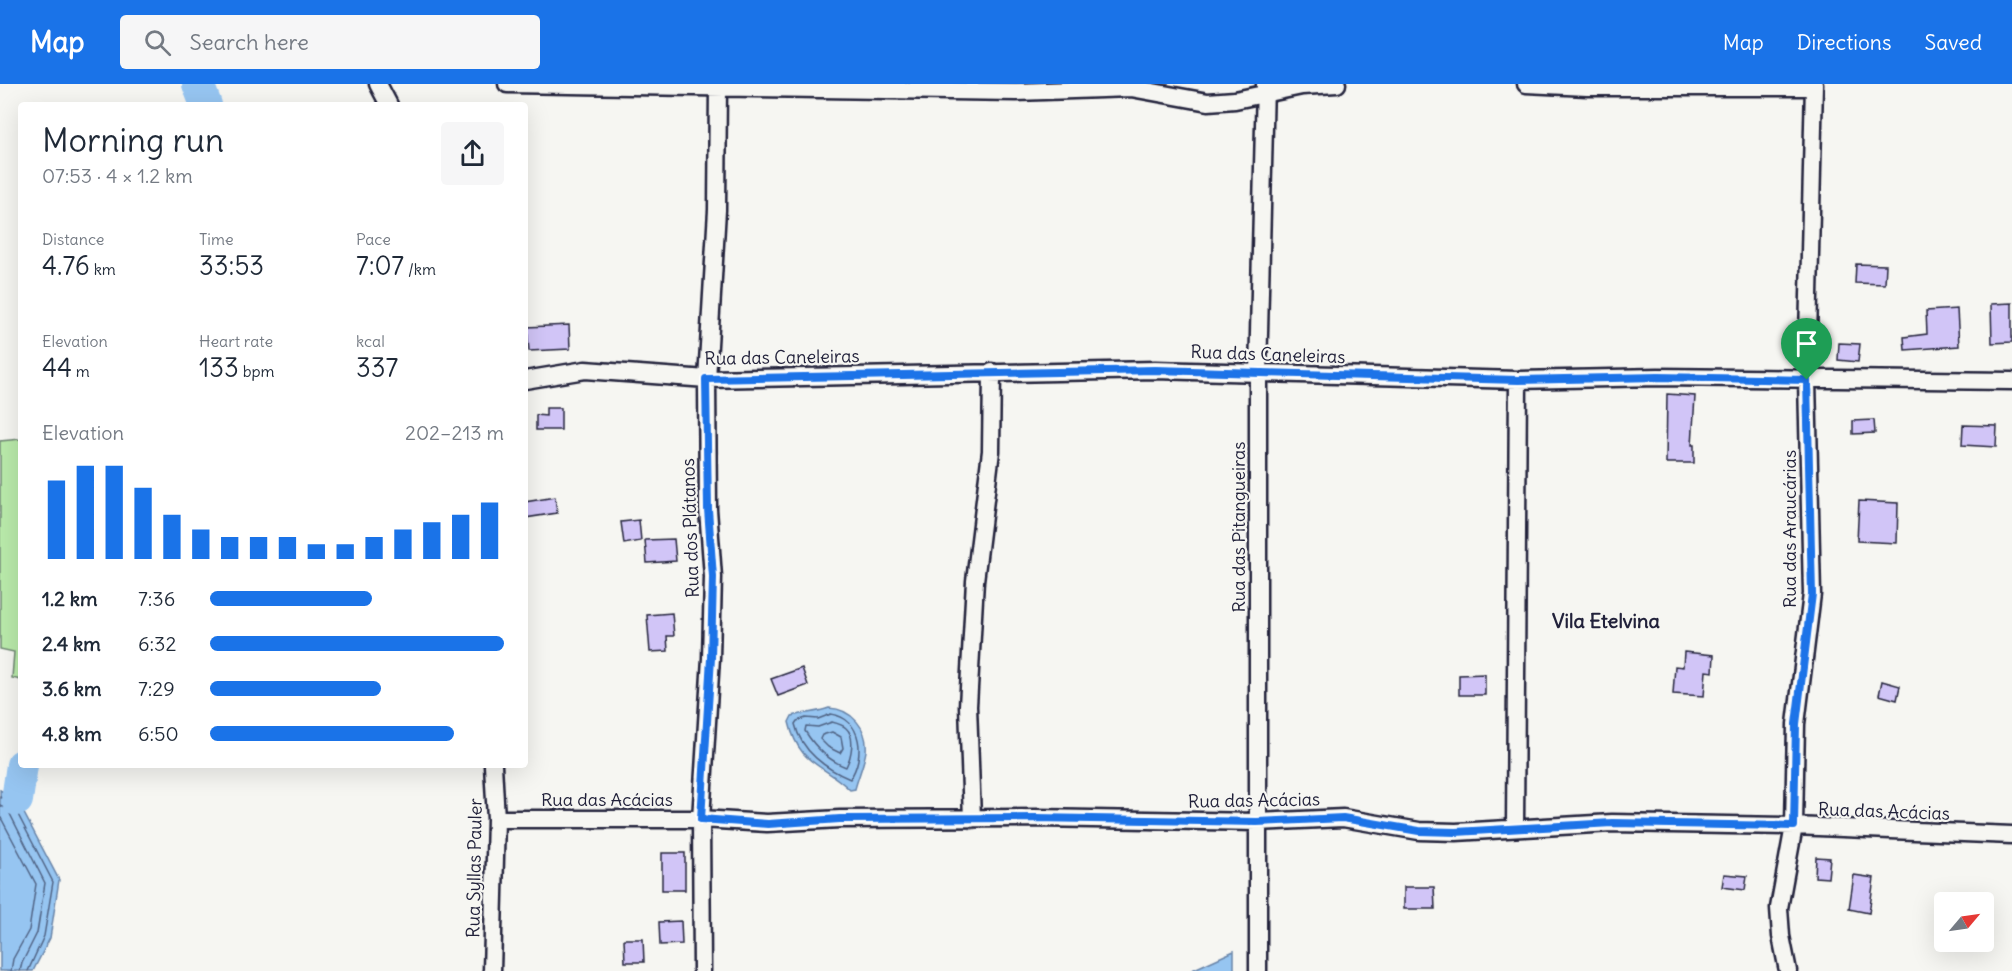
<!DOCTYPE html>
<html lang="en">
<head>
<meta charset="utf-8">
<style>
  :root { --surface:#fff; --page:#f6f6f7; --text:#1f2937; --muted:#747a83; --accent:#1a73e8 }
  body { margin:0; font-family:Delius,sans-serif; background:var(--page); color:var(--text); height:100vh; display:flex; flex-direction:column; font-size:22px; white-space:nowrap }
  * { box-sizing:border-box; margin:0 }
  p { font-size:20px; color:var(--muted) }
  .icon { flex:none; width:33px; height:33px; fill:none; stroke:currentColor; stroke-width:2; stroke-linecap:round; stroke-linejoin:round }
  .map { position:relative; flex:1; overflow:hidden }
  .panel { position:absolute; left:18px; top:18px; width:510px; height:666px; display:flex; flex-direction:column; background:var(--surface); border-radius:6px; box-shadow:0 6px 24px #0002 }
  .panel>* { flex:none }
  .needle { width:39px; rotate:61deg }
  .tools { position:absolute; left:1934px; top:808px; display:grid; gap:12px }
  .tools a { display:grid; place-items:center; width:60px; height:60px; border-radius:6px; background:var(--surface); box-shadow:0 6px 24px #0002; font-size:30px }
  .pin { position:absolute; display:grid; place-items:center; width:51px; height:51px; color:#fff; margin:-62px -26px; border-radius:50% 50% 50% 0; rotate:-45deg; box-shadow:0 0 6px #0007 }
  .pin .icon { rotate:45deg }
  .round { display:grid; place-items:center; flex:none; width:63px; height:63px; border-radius:6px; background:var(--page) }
  .head { display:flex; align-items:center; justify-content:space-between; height:102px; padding:0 24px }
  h1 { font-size:33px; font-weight:600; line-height:45px }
  .figures { display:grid; grid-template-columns:repeat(3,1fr); gap:9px; height:102px; padding:6px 24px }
  .figures div { display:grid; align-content:center }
  .figures b { font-size:26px; font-weight:600 }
  .figures small { font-size:16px; font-weight:400 }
  .figures p { font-size:16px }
  .chart { height:168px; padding:12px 24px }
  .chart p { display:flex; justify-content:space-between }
  .chart svg { width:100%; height:108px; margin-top:6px; stroke:var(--accent); stroke-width:6 }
  ul { padding:0 24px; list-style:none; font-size:20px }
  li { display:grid; grid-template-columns:96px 72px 1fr; align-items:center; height:45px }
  li i { height:15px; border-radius:8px; background:var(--accent) }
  header { display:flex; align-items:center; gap:36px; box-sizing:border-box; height:84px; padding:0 30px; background:var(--accent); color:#fff }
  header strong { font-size:28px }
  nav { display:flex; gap:33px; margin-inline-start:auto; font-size:21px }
  .search { width:420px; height:54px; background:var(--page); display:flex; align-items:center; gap:15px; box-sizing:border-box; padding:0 21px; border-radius:6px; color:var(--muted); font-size:22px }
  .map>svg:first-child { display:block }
  .green { fill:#b9eaaa; stroke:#6e8672; stroke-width:1.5 }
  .water { fill:#96c5f1; stroke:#6884a8; stroke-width:1.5 }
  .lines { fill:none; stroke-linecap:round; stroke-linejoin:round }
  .shore { stroke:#506384; stroke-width:1.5 }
  .river { stroke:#96c5f1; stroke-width:32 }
  .building { fill:#d1c5f7; stroke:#22223b; stroke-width:1.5 }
  .minor-casing { stroke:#22223b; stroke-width:21 }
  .minor { stroke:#f6f6f2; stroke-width:16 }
  .route-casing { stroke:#fff; stroke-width:12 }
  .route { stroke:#1a73e8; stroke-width:8 }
  .labels { text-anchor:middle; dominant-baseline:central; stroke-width:4.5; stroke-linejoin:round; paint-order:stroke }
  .street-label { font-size:18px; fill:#22223b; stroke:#f6f6f2 }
  .neighbourhood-label { font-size:20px; font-weight:bold; fill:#22223b; stroke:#f6f6f2 }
</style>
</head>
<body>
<header>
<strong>Map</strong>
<div class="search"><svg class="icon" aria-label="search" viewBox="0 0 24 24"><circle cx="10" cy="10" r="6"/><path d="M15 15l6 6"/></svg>Search here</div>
<nav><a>Map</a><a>Directions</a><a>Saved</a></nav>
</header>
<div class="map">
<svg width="2012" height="887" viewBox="0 0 2012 887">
  <rect width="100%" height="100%" fill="#f6f6f2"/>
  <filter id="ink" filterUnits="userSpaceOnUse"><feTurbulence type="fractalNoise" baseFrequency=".0167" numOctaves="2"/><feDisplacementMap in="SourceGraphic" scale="12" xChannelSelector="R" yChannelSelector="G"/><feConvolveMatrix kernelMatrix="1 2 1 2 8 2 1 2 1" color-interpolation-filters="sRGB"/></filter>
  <g filter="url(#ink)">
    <path class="green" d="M21,355v241l-9,-2 2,-26 -14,-3v-208z"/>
    <path class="water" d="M829,624c23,1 39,21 37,43 -2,13 -8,26 -11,38l-5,1c-27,-27 -51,-24 -61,-68l3,-6c13,-4 25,-3 37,-8z
      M0,706l17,10 42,80 -9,58 -17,33h-33z
      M1234,867v20h-44z"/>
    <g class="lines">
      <path class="shore" d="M831,630c32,5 34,43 19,65 -24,-10 -49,-28 -55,-55l2,-3 9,-3 12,1z
        M832,638c4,1 11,3 14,6 10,9 5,29 0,39 -19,-7 -31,-20 -41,-36l1,-5 12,1z
        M832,648l9,5 2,11 -3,5 -12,-6 -8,-8 2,-4z
        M0,713l13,8 40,77 -9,54 -16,35
        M0,721l8,5 37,73 -8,50 -15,30 -2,8
        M0,732l36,68 -7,46 -16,29 -2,12"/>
      <path class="river" d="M198,0l8,21
        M17,716l5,-35"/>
    </g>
    <path class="building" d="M1856,180l30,1 -1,19 -30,-1z
      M2012,219v39l-20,1 -1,-39z
      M1957,225l2,37 -54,4 -1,-13 23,-3 -1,-23z
      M569,241l1,24 -41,2 -2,-24z
      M1839,259l21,1 -2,18 -20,-2z
      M1667,310l28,2 -3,49h2v18h-28z
      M546,324h15v22h-25v-15l10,1z
      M1874,336l1,13 -22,1v-13z
      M1963,341l34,1 -1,21 -34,-2z
      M555,413l2,16 -32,5v-16z
      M1859,417l39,2 -1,40 -40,-2z
      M639,436l2,21 -17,3 -3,-22z
      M674,455l2,22 -29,2 -2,-23z
      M672,529l2,23h-7l1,15 -18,1 -3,-37z
      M1684,568l30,3 -1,17 -7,-1 -2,25 -31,-2 2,-28 8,1z
      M802,584l6,17 -30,11 -7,-17z
      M1485,590v21h-26v-20z
      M1882,597l18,5 -3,14 -18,-5z
      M662,769h23v37h-23z
      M1816,773l14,1 -2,20 -13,-1z
      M1724,790l23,2 -2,14 -23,-3z
      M1854,791l20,3 -5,35 -20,-4z
      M1404,803h30l1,22h-31z
      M681,837l1,23 -22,1 -1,-23z
      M624,855h19l1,23h-19z"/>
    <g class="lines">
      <defs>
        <path id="minor" d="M378,0l11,21
          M507,0l509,8 115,-4 77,14 27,-2 67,-14 35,-2
          M1526,0l61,3h227
          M525,296l60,-10 122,9 448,-9 363,10 140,-3 354,4
          M496,735h205l66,4 73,-4 197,-1 220,4 86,-4 76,13 37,1 156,-9 182,3 218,9
          M972,735l-4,-113 7,-125 16,-130 1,-79
          M1515,744l3,-448
          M492,887l4,-152 -3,-54
          M702,887l-1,-152 10,-161 2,-81 -5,-68 -1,-130 10,-169 1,-126
          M1258,887v-597l7,-290
          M1788,887l-7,-35 -2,-28 15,-82 2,-102 16,-130 -5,-214 7,-296"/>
      </defs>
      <use href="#minor" class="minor-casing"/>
      <use href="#minor" class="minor"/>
    </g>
  </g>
  <g class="lines" filter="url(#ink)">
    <defs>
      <path id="route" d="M1155,286l363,10 140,-3 149,3 5,214 -16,130 -2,102 -182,-3 -156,9 -37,-1 -76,-13 -86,4 -221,-4 -196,1 -72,5 -67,-5 10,-161 2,-81 -5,-68 -2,-130z"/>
    </defs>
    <use href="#route" class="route-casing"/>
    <use href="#route" class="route"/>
  </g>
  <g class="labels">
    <g class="street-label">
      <text transform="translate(1268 270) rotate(2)">Rua das Caneleiras</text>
      <text transform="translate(782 273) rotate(-1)">Rua das Caneleiras</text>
      <text transform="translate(1238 443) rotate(-90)">Rua das Pitangueiras</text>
      <text transform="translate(690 444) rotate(-92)">Rua dos Plátanos</text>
      <text transform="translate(1789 445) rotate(-90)">Rua das Araucárias</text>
      <text x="607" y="715">Rua das Acácias</text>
      <text transform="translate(1254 716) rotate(-1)">Rua das Acácias</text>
      <text transform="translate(1884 727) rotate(2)">Rua das Acácias</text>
      <text transform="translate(474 784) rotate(-89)">Rua Syllas Pauler</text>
    </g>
    <g class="neighbourhood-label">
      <text x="1606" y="536">Vila Etelvina</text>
    </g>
  </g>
</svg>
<div class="tools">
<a><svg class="needle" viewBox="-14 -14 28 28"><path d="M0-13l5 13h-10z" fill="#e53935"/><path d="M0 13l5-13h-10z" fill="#747a83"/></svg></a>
</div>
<div class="pin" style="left:1807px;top:296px;background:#1e9e55"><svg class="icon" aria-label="arrive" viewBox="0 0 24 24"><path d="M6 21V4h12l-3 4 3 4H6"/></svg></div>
<section class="panel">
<div class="head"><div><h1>Morning run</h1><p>07:53 · 4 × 1.2 km</p></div><a class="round"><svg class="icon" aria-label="share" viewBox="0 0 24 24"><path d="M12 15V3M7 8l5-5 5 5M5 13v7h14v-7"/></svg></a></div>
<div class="figures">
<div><p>Distance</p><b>4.76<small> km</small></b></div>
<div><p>Time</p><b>33:53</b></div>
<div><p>Pace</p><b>7:07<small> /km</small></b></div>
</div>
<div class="figures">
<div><p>Elevation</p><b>44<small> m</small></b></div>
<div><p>Heart rate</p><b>133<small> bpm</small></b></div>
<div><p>kcal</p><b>337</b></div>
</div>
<div class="chart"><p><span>Elevation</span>202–213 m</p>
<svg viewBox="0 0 160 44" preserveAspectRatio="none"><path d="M5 44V12M15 44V6M25 44V6M35 44V15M45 44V26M55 44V32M65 44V35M75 44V35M85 44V35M95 44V38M105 44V38M115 44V35M125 44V32M135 44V29M145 44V26M155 44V21"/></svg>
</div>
<ul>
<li><b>1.2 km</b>7:36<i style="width:55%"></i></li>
<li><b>2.4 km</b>6:32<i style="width:100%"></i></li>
<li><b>3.6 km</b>7:29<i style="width:58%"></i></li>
<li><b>4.8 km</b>6:50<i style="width:83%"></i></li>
</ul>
</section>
</div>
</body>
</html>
